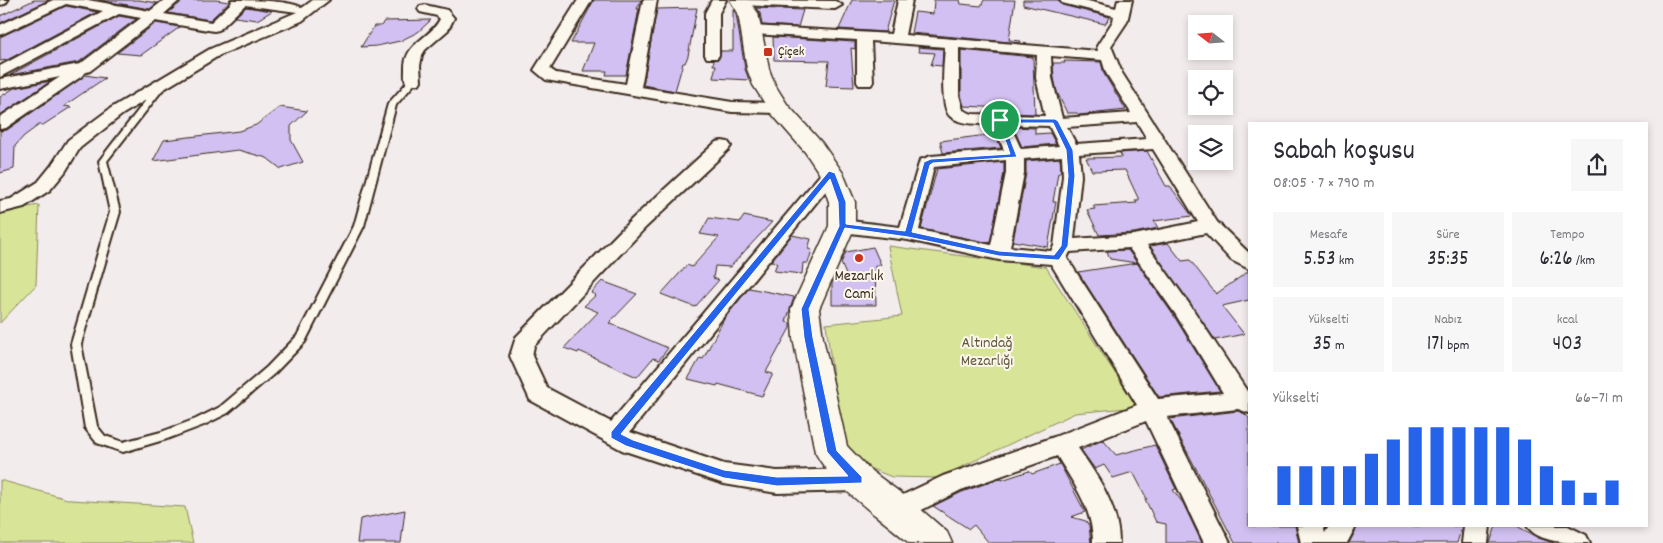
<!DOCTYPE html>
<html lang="tr">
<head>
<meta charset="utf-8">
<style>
  :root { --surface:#fff; --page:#f7f7f7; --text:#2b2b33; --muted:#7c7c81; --accent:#2563eb }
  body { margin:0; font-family:Dekko,sans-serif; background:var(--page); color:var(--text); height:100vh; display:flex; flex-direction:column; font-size:19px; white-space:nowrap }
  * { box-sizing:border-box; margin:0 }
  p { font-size:16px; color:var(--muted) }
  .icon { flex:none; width:28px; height:28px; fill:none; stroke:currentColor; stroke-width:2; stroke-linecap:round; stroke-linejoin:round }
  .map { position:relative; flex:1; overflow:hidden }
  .drawer { position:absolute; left:1248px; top:122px; width:400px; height:405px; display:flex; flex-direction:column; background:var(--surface); border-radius:0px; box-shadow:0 2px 8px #0003 }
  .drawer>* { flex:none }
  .needle { width:32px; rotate:287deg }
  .tools { position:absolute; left:1188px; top:15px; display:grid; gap:10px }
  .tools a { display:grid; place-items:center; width:45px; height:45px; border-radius:0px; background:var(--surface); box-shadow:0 2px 8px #0003; font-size:25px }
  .pin { position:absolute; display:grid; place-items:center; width:42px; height:42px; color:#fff; margin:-21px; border:2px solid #fff; border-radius:50%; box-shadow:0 1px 5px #0007 }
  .round { display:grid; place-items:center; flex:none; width:52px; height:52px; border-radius:0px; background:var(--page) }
  .headline { display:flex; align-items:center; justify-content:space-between; height:85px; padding:0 25px }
  h1 { font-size:28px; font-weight:600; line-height:38px }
  .stats { display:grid; grid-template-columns:repeat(3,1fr); gap:8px; height:85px; padding:5px 25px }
  .stats div { display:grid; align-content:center; border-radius:0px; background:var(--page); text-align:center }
  .stats b { font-size:21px; font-weight:600 }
  .stats small { font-size:14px; font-weight:400 }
  .stats p { font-size:14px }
  .chart { height:140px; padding:10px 25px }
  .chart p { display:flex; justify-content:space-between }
  .chart svg { width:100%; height:90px; margin-top:5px; stroke:var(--accent); stroke-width:6 }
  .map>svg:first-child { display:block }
  .green { fill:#d8e598; stroke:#8a885b }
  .building { fill:#d1c0f1; stroke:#3b2a1e }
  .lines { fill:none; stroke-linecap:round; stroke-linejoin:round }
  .lane-casing { stroke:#3b2a1e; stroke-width:4 }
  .street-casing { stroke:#3b2a1e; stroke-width:4 }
  .secondary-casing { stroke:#3b2a1e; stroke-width:3 }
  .lane { fill:#fbf7ec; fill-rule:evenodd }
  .street { fill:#fbf7ec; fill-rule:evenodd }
  .secondary { fill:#fbf7ec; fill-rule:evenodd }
  .route { fill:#2563eb; stroke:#fff; fill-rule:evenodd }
  .poi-dot { fill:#c8321e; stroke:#fbf7ec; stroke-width:2 }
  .labels { text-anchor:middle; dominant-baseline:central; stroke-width:4; stroke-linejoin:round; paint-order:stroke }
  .far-poi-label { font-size:14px; fill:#3b2a1e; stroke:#fbf7ec; text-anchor:start }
  .poi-label { font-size:16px; fill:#3b2a1e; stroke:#fbf7ec }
  .park-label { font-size:16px; fill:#62593c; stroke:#fbf7ec }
</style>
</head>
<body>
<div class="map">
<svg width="1663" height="543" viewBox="0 0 1663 543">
  <rect width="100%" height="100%" fill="#f3eced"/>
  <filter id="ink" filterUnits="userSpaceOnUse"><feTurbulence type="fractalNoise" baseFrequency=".02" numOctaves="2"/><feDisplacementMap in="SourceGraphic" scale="10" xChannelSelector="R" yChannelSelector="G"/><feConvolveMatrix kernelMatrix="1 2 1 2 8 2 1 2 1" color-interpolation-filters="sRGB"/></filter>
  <g filter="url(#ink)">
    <path class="green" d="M39,205l-3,80 -36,38v-111z
      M888,246l158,21 91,140 -62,6 -137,65 -46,-1 -48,-19 -18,-134 76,-8z
      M0,480l71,20 114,7 8,36h-193z"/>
    <path class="building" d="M34,0h15l-49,23v-7z
      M99,0h40l18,3 -7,6z
      M184,0h32l13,2 -19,18 -42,-7z
      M594,0h47l-4,9h2l-13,66h-20l1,-4h-24l11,-28h-23z
      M852,0h42l-9,32 -46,-3z
      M934,0h26l1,4 20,2 3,-6h31l-6,40 12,1 -1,2 -109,-10 4,-21 18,2z
      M1023,0h35l4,5 48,12 -5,7 -82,-19z
      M66,6l31,6 -90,48 -7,1v-24z
      M246,7l26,4 -15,9 -22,-3z
      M697,8l-9,48 -3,7h-2l-8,28 -32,-6 14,-76z
      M756,8l47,2 -5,17 -36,-2 -2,-12z
      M733,9l3,5 9,55 4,11 -36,-2 3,-13h-3l1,-5 5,-1 2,-8h12z
      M119,16l17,3 -57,43 -69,13z
      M431,20l-13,12 -18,9 -23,5 -16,1 13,-21h7l3,-5z
      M156,23l24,4 -39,28 -24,-2z
      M773,37l82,5v7l-4,-1 3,39 -28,-1 3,-25 -55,-1z
      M918,47l25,2 -1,17 -11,-1 4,-12 -16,-1z
      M961,50l72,7 2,57 -29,-1 -2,-5 -40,-2 -3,-11z
      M1064,61l37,1 3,12 22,36 -47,5 -2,-2h-10l-10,-21 -3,-14 -1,-15h12z
      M85,75l20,3 -41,28 7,1 -28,18h-4l-15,11 -9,10 -1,23 -14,4v-42l7,-1z
      M51,81l-51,34v-18l14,-9z
      M280,107l27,4 -16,15v14l12,22 -22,7 -14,-11 -29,-8 -85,11 11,-21 75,-9 17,-6z
      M1013,127l22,1v6l15,-1 6,11 -34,3z
      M987,135l1,2 8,-1 5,12 -58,5 -3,-12z
      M1147,151l19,35h4l22,30 -38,5 4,7 -24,5 -35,2 -12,-25 8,-1 -2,-3 44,-3 -2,-3h4l-14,-30 -33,1 -6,-13 36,-1 -2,-4z
      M1060,158l1,13 -3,2 -5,29h3l-8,45 -35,-6 13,-68v-12z
      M1004,162v11l-14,70 -69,-14 16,-60z
      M744,216l28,6 -42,45 -15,-1 -2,12 6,2 -24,27 -34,-13 26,-29 5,2 27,-30 -19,-3 9,-16 31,4z
      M792,235l19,4 -3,10 4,1 -4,13h-5l-1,11 -28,-3 3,-8 -6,-1 1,-2z
      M1168,243l14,18 8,-1 26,34 33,-23v29l-27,6 22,28 -29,6 -65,-94z
      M873,247l8,18 -6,1 1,39h-44v-22l3,-6h12l-6,-14 5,-11z
      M1128,250l46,66 46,75 -61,6 -81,-125 59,-9 -27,-4 -3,-8z
      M602,281l35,13 -28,29 59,25 -9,12 -6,-2 -16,19 -58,-26 -1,2 -14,-5 34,-36 -14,-6 12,-11 -5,-2z
      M749,288l45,9 -8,25 4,1v5l-24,44 7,2 -11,22 -44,-12 -1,2 -29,-7 12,-21 3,1 21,-40z
      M1238,411l7,3 4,4v108h46l4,17h-64l-65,-124z
      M1103,440l13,15 39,-10 21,44 -3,1 10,13 19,40h-36v-19l-10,-2 -11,-23h2l-14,-27 -20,6 -9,-13 -9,4 -14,-19z
      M1060,464l25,48 -14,5 15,4 3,5 2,17h-102l-15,-18 -5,4 -36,-23 29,-14 39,-14 1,2 27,-9 3,3z
      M405,510l-4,33h-44l3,-24z
      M1358,526h104l-5,17h-108z
      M1496,526h21l21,12 16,5h-64z"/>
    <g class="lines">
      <defs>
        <path id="lane" d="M410,79h3l4,2 -21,24 -32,121 -59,116 -30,31 -47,40 -24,12 -37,14 -44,13 -26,-9 -12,-15 -14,-84 39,-132 -11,-51 61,-79h6l1,2 -60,77 13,51 -39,132 16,82 8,10 18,6 38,-10 35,-13 24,-12 47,-40 30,-31 57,-110 34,-122z"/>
        <path id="street" d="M0,0h8l-3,4 -5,1z
          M53,0h35l62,11 14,-11h16l-16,14 47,8 21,-20 -1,-2c15,0 62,0 71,8l11,-8h16l-27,21 -82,34 -97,59 -43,34 -15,24 -15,18 -26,17 -24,6v-12l11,-2 27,-17 13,-16 17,-26 43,-32 99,-59 87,-37 -52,-7 -26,25 -5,1 -59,-10 -65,50 -6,2 -2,3 -76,52 -6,1v-12l60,-40 -60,12v-10l80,-15 61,-46 -22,-4 -119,63v-11l103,-55 -37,-7 -66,31v-10z
          M578,0h14l-42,69 6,4 70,11 17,-84h14l-16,87 91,15 47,1 6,2 2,3 -2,3 -6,2 -47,-1 -186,-32 -12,-10z
          M712,0h14l-7,13v42l-2,3h-10l-2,-3v-42z
          M734,0l101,1 7,4 -7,4 -95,-4 -5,-1z
          M898,0h14l-7,35 193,16 -1,-5 16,-25 1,-5 -52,-13 -2,-3h24l32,8 2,-8h14l-5,22 -16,24 11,27 95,149 32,31v16l-18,-9 -25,-27 -59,12 43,60 59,89v19l-11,-4 -71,8 63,126h-26l-58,-122 -68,27c20,29 41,59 41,95h-26c0,-34 -19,-59 -36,-87l-96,34 -55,28 -9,3 -9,-3 -4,-8 4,-8 55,-26 111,-39 83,-32 -86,-141 -52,-4 -91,-20 -66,-8 -7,-2 -2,-4 2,-4 7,-2 58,7 20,-67 11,-4 73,-6 -11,-26c-14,0 -30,1 -42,-7 -12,-8 -7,-56 -6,-70l-74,-6 2,41 -2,3h-12l-2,-3v-42l-105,-6 -5,-1 -2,-3 2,-3 5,-1 139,8zM959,48l78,7 -1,23 9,38 -73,-2 -9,-4 -4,-15zM1051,56l51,4 4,13 25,40 -69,5 -10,-40zM1137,122l10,17 -71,5 -9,-17zM1010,125l39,1 10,20 -38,3zM1153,149l45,73 -64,13 -60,4 7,-63 -2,-22zM1062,156l1,20 -9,70 -3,5 -41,-4 14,-74v-14zM1006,160v13l-15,72 -72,-15 15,-63zM1129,248l47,67 47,78 -65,6 -91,-141 3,-6z
          M425,5l22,5 7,8 -6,12 -23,20 -3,5 -2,11 1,15 -2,3h-12c-3,-4 -2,-9 -2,-15 -1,-26 25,-30 35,-50l-3,-3 -17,-4 -2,-3 2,-3z
          M722,141l6,1 3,4 -3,4 -83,78 -111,118 -2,10 15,32 64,34 214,-253 6,-1 6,1 3,4 -3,4 -207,255 94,32 53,7 81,-2 9,4 3,7 -3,7 -9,4 -81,2 -53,-9 -102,-34 -92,-50 -20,-44 6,-19 115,-117 85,-78z
          M1297,526h26l2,7 4,-7h27l-9,17h-46z
          M1464,526h26l-2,17h-26z
          M1527,526h41l18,9 4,8c-21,0 -52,0 -63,-17z"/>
        <path id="secondary" d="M730,0h18l10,13 11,56 6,16 12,19 35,39 21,30 12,29v24l-36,83 4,29 24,108 23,24 39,29 38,33 5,11h-43c-30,-27 -75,-55 -94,-91l-22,-114 -2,-29 38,-83v-24l-10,-29 -14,-21 -34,-39 -18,-28 -6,-16 -9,-56z"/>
      </defs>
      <use href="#lane" class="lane-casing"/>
      <use href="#street" class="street-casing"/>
      <use href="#secondary" class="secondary-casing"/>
      <use href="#lane" class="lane"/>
      <use href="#street" class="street"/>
      <use href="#secondary" class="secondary"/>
    </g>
  </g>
  <path class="route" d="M998,119h57l3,2 15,29 2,26 -7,70 -9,14h-2l-58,-4 -91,-19 -63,-9 -36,81 4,29 24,113 25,26v6l-85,3 -53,-8 -98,-32 -15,-8v-6l218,-261 6,2 11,29v22l59,7 19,-69 7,-3 79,-5zM1004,123h49l13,27 2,26 -7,70 -7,9 -55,-4 -87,-19 18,-67 3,-2 84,-6zM830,179l8,23 1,24 -38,83 3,29 23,114 21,24 -71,1 -53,-7 -91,-30 -12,-6z"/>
  <g class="poi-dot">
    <rect x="763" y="47" width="10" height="10" rx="2.5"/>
    <circle cx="859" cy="258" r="5"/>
  </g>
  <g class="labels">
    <g class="far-poi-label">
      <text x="778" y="52">Çiçek</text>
    </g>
    <g class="poi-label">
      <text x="859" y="276">Mezarlık<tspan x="859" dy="18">Cami</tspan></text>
    </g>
    <g class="park-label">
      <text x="987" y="343">Altındağ<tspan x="987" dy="18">Mezarlığı</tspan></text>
    </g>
  </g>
</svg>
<div class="tools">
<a><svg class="needle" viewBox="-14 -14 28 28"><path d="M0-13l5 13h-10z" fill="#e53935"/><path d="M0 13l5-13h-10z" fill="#7c7c81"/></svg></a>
<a><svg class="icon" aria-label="locate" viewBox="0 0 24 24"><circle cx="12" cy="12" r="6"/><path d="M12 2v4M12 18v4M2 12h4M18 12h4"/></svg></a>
<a><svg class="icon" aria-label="layers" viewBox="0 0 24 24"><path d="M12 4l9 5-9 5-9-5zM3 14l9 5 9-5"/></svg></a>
</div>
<div class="pin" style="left:1000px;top:120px;background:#1e9e55"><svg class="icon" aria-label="arrive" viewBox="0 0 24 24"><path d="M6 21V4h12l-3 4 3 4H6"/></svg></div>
<section class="drawer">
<div class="headline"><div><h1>Sabah koşusu</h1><p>08:05 · 7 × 790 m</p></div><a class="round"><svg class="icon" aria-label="share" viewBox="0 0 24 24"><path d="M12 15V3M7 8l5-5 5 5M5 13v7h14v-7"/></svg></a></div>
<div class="stats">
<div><p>Mesafe</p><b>5.53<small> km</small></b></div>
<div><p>Süre</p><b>35:35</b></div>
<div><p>Tempo</p><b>6:26<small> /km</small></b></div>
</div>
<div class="stats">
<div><p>Yükselti</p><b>35<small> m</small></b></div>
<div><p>Nabız</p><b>171<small> bpm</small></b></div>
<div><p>kcal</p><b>403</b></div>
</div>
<div class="chart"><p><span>Yükselti</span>66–71 m</p>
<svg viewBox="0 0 160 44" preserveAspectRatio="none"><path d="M5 44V25M15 44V25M25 44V25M35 44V25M45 44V19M55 44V12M65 44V6M75 44V6M85 44V6M95 44V6M105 44V6M115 44V12M125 44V25M135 44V32M145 44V38M155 44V32"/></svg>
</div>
</section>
</div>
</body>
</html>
